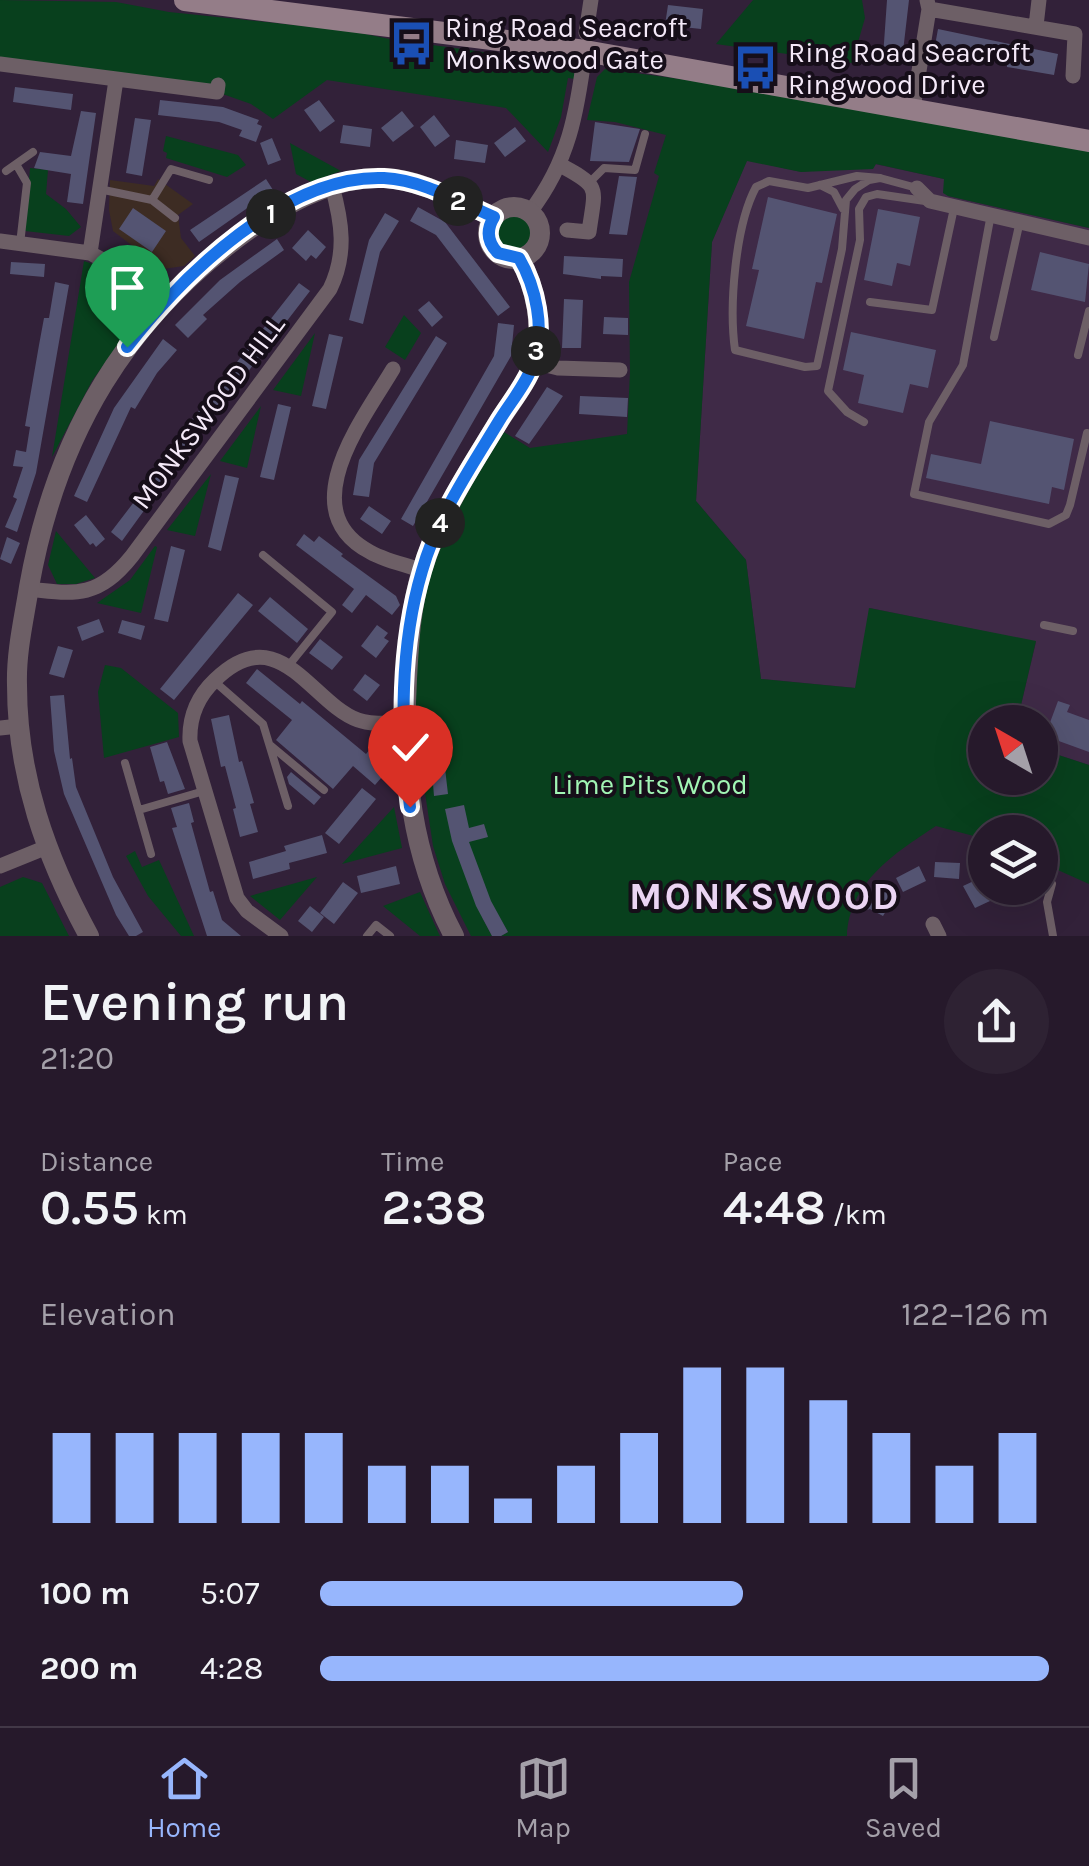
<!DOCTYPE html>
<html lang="en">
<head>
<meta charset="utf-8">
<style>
  :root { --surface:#26192b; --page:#2e2233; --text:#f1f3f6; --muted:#a4a0a9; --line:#423847; --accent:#97b6fd }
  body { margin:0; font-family:Karla,sans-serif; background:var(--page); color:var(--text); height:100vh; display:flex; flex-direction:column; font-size:38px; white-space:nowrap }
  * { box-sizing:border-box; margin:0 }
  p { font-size:32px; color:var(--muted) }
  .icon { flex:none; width:55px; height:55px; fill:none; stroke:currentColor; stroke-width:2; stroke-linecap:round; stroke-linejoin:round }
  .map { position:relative; height:936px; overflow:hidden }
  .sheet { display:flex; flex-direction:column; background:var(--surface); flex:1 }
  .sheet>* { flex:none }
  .needle { width:65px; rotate:321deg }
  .buttons { position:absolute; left:968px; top:705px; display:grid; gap:20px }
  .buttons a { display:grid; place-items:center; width:90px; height:90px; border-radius:50%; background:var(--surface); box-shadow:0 10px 40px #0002,0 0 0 2px var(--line); font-size:50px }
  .pin { position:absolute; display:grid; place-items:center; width:85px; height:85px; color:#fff; margin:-102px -42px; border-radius:50% 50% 50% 0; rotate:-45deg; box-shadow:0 0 10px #0007 }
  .pin .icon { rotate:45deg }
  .km { position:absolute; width:50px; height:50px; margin:-25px; border-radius:50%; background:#222; color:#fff; font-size:28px; line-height:50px; text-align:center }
  .round { display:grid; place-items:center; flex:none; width:105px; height:105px; border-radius:52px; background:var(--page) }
  .headline { display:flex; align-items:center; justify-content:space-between; height:170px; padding:0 40px }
  h1 { font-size:55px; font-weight:600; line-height:75px }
  .figures { display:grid; grid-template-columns:repeat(3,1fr); gap:15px; height:170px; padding:10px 40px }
  .figures div { display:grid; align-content:center }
  .figures b { font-size:50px; font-weight:600 }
  .figures small { font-size:28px; font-weight:400 }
  .figures p { font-size:28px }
  .chart { height:280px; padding:20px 40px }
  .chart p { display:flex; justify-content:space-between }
  .chart svg { width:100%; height:180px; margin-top:10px; stroke:var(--accent); stroke-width:6 }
  ul { padding:0 40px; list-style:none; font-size:32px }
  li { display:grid; grid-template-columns:160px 120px 1fr; align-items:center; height:75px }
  li i { height:25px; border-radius:12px; background:var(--accent) }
  .menu { display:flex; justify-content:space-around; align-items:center; height:140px; border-top:2px solid var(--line); background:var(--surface); font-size:28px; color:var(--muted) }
  .menu a { display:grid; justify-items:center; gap:5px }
  .menu .on { color:var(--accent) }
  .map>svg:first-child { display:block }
  .commercial { fill:#3d2c23 }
  .built { fill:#3f2a47 }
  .green { fill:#08401d }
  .building { fill:#545472 }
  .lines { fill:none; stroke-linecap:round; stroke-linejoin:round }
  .service { stroke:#6d5f66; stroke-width:8 }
  .minor { stroke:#6d5f66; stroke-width:15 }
  .tertiary { stroke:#6d5f66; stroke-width:20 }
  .secondary { stroke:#947d88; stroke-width:22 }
  .route-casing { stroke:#fff; stroke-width:20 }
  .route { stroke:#1a73e8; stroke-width:12 }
  .labels { text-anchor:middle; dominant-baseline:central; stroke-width:8; stroke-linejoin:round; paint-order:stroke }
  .poi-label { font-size:28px; fill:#f4e9f8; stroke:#160e19; text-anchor:start }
  .street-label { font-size:28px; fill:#f4e9f8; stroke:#160e19 }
  .park-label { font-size:28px; fill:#a1f5b4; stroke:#160e19 }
  .district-label { font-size:38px; font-weight:bold; letter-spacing:2.5px; fill:#ebd5f3; stroke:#160e19 }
</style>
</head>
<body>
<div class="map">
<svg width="1089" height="936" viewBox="0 0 1089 936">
  <rect width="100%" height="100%" fill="#322139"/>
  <path class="commercial" d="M158,179l35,25 -15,11 3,23 14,18 -11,10 -21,3 -50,-38 -4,-21 1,-30 44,6z"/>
  <path class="built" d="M747,160l54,12 74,-8 69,15 4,17 141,32v537l-49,-16v-27h-23l19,-80 -166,-34 -14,80 -95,-9 -15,-119 -50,-59 16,-259z"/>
  <path class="green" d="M0,0l116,2 53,10 182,19 48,10 1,5 16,3 2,-6 122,17 2,-3c16,2 30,4 34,22l-8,-1 -7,39 -13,35 -42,-44 -179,-28 -54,39 -22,-15 -34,-12 -217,-28z
    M753,0h109l3,18 -13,45 -136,-19z
    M605,69l158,21 326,61v77l-141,-32 -5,-3 1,-14 -68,-15 -3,5 -72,3 -54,-11 -35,81 -16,259 50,59 15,119 94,9 14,-80 167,33 -19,81h-32v56h55v-29l49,16v119l-49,-22v-30h-55v7l-49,-13c-41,27 -87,56 -89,110h-346l7,-4 -13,-22 -13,7 10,19h-21l-26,-52 -12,-38 -12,-80 -1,-42h-7c2,-69 4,-144 37,-206 15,-30 36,-58 54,-86l26,16 97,-14 3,-62 -1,-90 30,-106 -5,-3 12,-38 -51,-13 -28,-2 10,-43z
    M166,136l72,19 8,10 -19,12 -61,-19 1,-5 -4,-2z
    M290,143l51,28 -30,11 -15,-8z
    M30,168l18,2 -2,24 20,15 15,18 -12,9 -44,-5z
    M497 232a17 17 0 1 1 34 0a17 17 0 1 1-34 0Z
    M84,261c31,10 49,23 53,57l-45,63 -40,76z
    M404,315l17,18 -16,27 -20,-13z
    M315,333l-14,63 -28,-6z
    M261,406l-14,62 -27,-7z
    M211,474l-16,62 -28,-6z
    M56,531l39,47 -19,6h-19l-9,-19z
    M155,546l2,1 -16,66 -44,-10 33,-23z
    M105,665l16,3 57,45 1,24 -75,21 -6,-66z
    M394,807l8,41 -60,16z
    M135,851l7,16 17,-7 35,76h-13l-33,-40 -22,-40z
    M23,877l19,6 27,53h-69v-49z
    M317,877l-37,43 -30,-24z
    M420,892l18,40 2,4h-20l-37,-30z"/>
  <path class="building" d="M887,0h22l-7,60 -19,-3z
    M668,5l35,4 -2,20 -36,-4z
    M938,29l120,25 -4,21 -47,-8v-3l-27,-7 -46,-6z
    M15,87l58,7 -2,16 -58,-8z
    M160,100l63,7 36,13 -2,4 5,2 -6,16 -17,-6 3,-6 -23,-8 -61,-7z
    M319,100l16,21 -15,11 -16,-22z
    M81,111l15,2 -13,91 -16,-2 4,-28 -37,-6 6,-16 31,4z
    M402,111l12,15 -21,16 -12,-14z
    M434,115l16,21 -15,11 -15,-20z
    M135,118l16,2 -9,56 -16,-3z
    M595,122l45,7 -11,33 -39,-1z
    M343,125l29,4 -2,18 -30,-4z
    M515,127l11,14 -21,16 -11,-14z
    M272,138l9,22 -13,5 -8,-22z
    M456,140l32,5 -3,18 -31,-4z
    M619,176l18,1 -10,58 -18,-1z
    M266,179l7,11 -74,52 -9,-12z
    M768,197l69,17 -15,69 -6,-1 -12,57 -58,-13 13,-56 -7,-1z
    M418,207l27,15 65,85 -12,9 -62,-81 -26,-14z
    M133,208l33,23 -14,21 -33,-23z
    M878,209l42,8 -10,49 -13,-3 -5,23 -28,-6z
    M385,213l14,8 -19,31 -17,72 -14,-4 20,-80z
    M308,230l18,17 -10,12 -5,-4 -5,6 -14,-13z
    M277,239l7,11 -44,32 -37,33 4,4 -19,19 -13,-13 45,-45z
    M1040,252l49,12 -4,38 -54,-12z
    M564,256l59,3 -1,18 -21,-1v3l-38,-5z
    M11,262l34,2 -1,13 -34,-3z
    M55,282l14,3 -33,188 -19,59 -12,-5 12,-28 -4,-2 10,-30 -10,-1 3,-16 10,2 4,-25 -5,-1 14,-81 5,-27h5z
    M299,283l11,8 -120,156 -68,94 -11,-9 62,-81 -3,-2 16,-22z
    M564,299l19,1 -2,48h-19z
    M429,301l14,16 -11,10 -14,-17z
    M604,317l24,1v17l-25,-1z
    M498,323l16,2 -3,31 -98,170 -12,-7 93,-163z
    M851,332l85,18 -8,38 -18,-4 -7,29 -45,-10 6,-28 -21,-5z
    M329,334l14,3 -17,72 -14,-3z
    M436,336l11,7 -73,120 -5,34 -16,-2 6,-35z
    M163,339l14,11 -20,23 -22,36 -4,-2 -44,95 -13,-6 40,-88z
    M547,387l16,9 -34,48 -14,-8z
    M580,396l48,2 -1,19 -48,-3z
    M278,404l13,3 -17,73 -14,-3z
    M990,421l84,18 -10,51 -12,-3 -3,17 -123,-26 5,-24 50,10z
    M225,475l14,3 -18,73 -13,-4z
    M369,506l22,15 -9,13 -22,-15z
    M86,515l19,24 -9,8 -3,-4 -3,2 -16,-20z
    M304,534l10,8 5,-6 24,18 -2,2 55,40 4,9 -8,10 -26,-20 -14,18 -10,-8 12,-16 -58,-44z
    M7,537l13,6 -9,21 -11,-5z
    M171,546l14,4 -17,72 -14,-3z
    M238,593l15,12 -79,95 -14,-11z
    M270,597l38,32 -11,14 -39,-32z
    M99,619l5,13 -22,9 -5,-14z
    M122,620l23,6 -4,14 -23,-7z
    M377,625l11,8 -4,5 5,3 -13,17 -15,-12z
    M320,639l23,18 -11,13 -23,-17z
    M58,646l15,4 -9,28 -15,-4z
    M257,669l43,35 2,-3 64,53 4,-5 16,13 -4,4 6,4 -13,15 -22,-19 -20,23 -57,-49 16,-20 -46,-37z
    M365,674l15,11 -13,16 -14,-11z
    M64,695l6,64 2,-1 4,29 37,90 30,55 -7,4h-7l-13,-21 -52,-121 -10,-43 -4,-55z
    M1058,701l12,4 -3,7 22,8v32l-44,-16z
    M229,715l10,47 3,-1 12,42 -4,1 8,28 -18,5 -7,-28 3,-1 -11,-42 -4,1 -10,-48z
    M429,734h12l7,60 -14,2z
    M167,742l18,47 -17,5 -4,-13 -4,1 -10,-35z
    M291,772l30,25 -7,8 -25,-21 -2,-7z
    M362,788l14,11 -37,45 -14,-11z
    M189,803l5,19 -3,1 19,69 3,-1 9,29 19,16h-34l-35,-108 5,-1 -6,-19z
    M464,805l5,23 15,-4 4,13 -19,5 22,59 17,31 -7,4h-9l-16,-30 -24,-65 -7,-32z
    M322,835l5,18 -38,10 1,6 -37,10 -4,-17 37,-11 -2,-5z
    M935,862l25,1 -1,16 -25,-2z
    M396,866l4,18 -39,9 -4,-17z
    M919,866l7,15 -23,11 -7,-14z
    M978,879l12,22 -15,7 -12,-22z
    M343,882l15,11 -24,31 -14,-11z
    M883,887l13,9 -13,6 6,4 -6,10 -13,-7 -3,1z
    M310,906l14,11 -12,15 -14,-11z"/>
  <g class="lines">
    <path class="service" d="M16,164l11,19 -7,61
      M6,171l27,-19
      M857,176l23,2 -11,2 -14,9 -9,11 -4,49 -25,117 -12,1 -70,-17c-6,-43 0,-124 21,-163l13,-6 39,7z
      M880,178l37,10
      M590,182l14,-14 31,2 10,-36
      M820,185l14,7 9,17
      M99,189l53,11 23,18
      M152,200l19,-31 38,11
      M991,214l-28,151 -34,57 -15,72 135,30 17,-9 4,-10 17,-72
      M870,302l62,8 22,-102
      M994,337l26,-116
      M1078,355l11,-44
      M864,422l-17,-10 -19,-21 32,-151 -1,-31 7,-12 11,-3 48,7
      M263,555l69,57 -43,53
      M1044,625l29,6
      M214,681l49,43 25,82
      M270,745l54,45
      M125,763l26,91
      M139,810l65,-19
      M1052,884l-5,18 6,34
      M367,936l9,-11 14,11"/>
    <path class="minor" d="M929,9l146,25 -2,42
      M1036,26l3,-26
      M586,33l5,-33
      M0,64l217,28 1,-7
      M913,108l16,-99 -2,-9
      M560,165c42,22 35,22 29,67l-22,-2
      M917,188l13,13 159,37
      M530,212c39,-51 47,-99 55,-161
      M0,241l90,12 31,17 38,36
      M90,253l26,-173
      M534,362l24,6 62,2
      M393,369c-29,49 -102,141 -23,183 16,9 35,13 52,18
      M29,589c49,6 70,8 103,-33l198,-267c17,-35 12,-67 2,-103
      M0,728l19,-2
      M0,866l47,-19
      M933,924l6,12
      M281,936l-34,-25 -10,-13 -47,-157c-1,-24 7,-44 25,-61 64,-63 96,23 143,40 14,5 32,3 46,3"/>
    <path class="tertiary" d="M488 233a26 26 0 1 1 52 0a26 26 0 1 1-52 0Z
      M89,936c-43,-79 -72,-160 -72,-251 -1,-33 7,-66 12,-98 27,-152 97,-272 225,-361 38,-26 86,-51 133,-48 38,3 73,24 107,39
      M454,936c-43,-81 -52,-167 -47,-257 2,-38 4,-76 16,-112 17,-51 45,-96 73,-141 12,-20 32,-43 38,-65 10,-33 2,-74 -15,-103"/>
    <path class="secondary" d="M185,0l400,51 504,90"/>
  </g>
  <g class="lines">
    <defs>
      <path id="route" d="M127,347c56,-72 158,-173 257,-169 39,2 75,24 110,39 -8,13 -7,25 4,36l21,5c17,29 26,71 15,104 -7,21 -24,41 -35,59 -29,48 -62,96 -77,150 -22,74 -22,160 -12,236"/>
    </defs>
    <use href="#route" class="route-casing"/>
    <use href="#route" class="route"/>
  </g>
  <defs>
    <symbol id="bus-bare" viewBox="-9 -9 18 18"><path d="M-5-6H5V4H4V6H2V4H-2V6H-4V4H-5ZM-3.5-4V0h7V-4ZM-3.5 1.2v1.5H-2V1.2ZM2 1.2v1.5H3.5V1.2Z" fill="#1a4fb4" stroke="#160e19" stroke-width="2.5" paint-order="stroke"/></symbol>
  </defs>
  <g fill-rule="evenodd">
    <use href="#bus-bare" x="380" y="12" width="63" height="63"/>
    <use href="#bus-bare" x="724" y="36" width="63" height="63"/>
  </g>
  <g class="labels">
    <g class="poi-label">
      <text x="445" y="27">Ring Road Seacroft<tspan x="445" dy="32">Monkswood Gate</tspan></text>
      <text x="788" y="52">Ring Road Seacroft<tspan x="788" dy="32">Ringwood Drive</tspan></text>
    </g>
    <g class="street-label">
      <text transform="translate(208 412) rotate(-53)">MONKSWOOD HILL</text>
    </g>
    <g class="park-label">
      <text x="650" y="784">Lime Pits Wood</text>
    </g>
    <g class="district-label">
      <text x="765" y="896">MONKSWOOD</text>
    </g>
  </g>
</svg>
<div class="buttons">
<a><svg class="needle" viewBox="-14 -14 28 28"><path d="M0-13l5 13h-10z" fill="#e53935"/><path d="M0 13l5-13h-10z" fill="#a4a0a9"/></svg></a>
<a><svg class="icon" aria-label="layers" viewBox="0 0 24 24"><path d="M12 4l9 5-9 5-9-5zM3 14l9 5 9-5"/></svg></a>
</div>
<div class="pin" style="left:127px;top:347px;background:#1e9e55"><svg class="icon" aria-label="arrive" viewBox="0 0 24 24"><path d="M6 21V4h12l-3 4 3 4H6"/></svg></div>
<div class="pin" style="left:410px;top:807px;background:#d93025"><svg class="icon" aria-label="check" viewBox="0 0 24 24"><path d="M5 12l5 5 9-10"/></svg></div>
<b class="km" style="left:271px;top:214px">1</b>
<b class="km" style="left:458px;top:201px">2</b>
<b class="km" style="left:536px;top:351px">3</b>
<b class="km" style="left:440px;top:523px">4</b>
</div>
<section class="sheet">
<div class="headline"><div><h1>Evening run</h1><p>21:20</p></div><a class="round"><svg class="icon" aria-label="share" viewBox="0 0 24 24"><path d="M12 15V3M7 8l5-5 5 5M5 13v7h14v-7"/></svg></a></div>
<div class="figures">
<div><p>Distance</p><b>0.55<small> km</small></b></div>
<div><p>Time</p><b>2:38</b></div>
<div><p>Pace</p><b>4:48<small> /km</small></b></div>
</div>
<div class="chart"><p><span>Elevation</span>122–126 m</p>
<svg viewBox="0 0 160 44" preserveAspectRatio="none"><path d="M5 44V22M15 44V22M25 44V22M35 44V22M45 44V22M55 44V30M65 44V30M75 44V38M85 44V30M95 44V22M105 44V6M115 44V6M125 44V14M135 44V22M145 44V30M155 44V22"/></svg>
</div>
<ul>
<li><b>100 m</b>5:07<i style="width:58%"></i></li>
<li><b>200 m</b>4:28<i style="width:100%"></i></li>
</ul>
</section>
<nav class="menu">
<a class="on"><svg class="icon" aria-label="home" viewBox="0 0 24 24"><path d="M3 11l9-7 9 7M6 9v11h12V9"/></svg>Home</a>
<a><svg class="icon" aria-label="map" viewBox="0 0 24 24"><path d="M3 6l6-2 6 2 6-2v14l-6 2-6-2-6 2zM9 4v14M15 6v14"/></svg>Map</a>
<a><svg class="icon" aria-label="saved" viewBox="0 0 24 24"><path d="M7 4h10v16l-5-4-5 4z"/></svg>Saved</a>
</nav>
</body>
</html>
